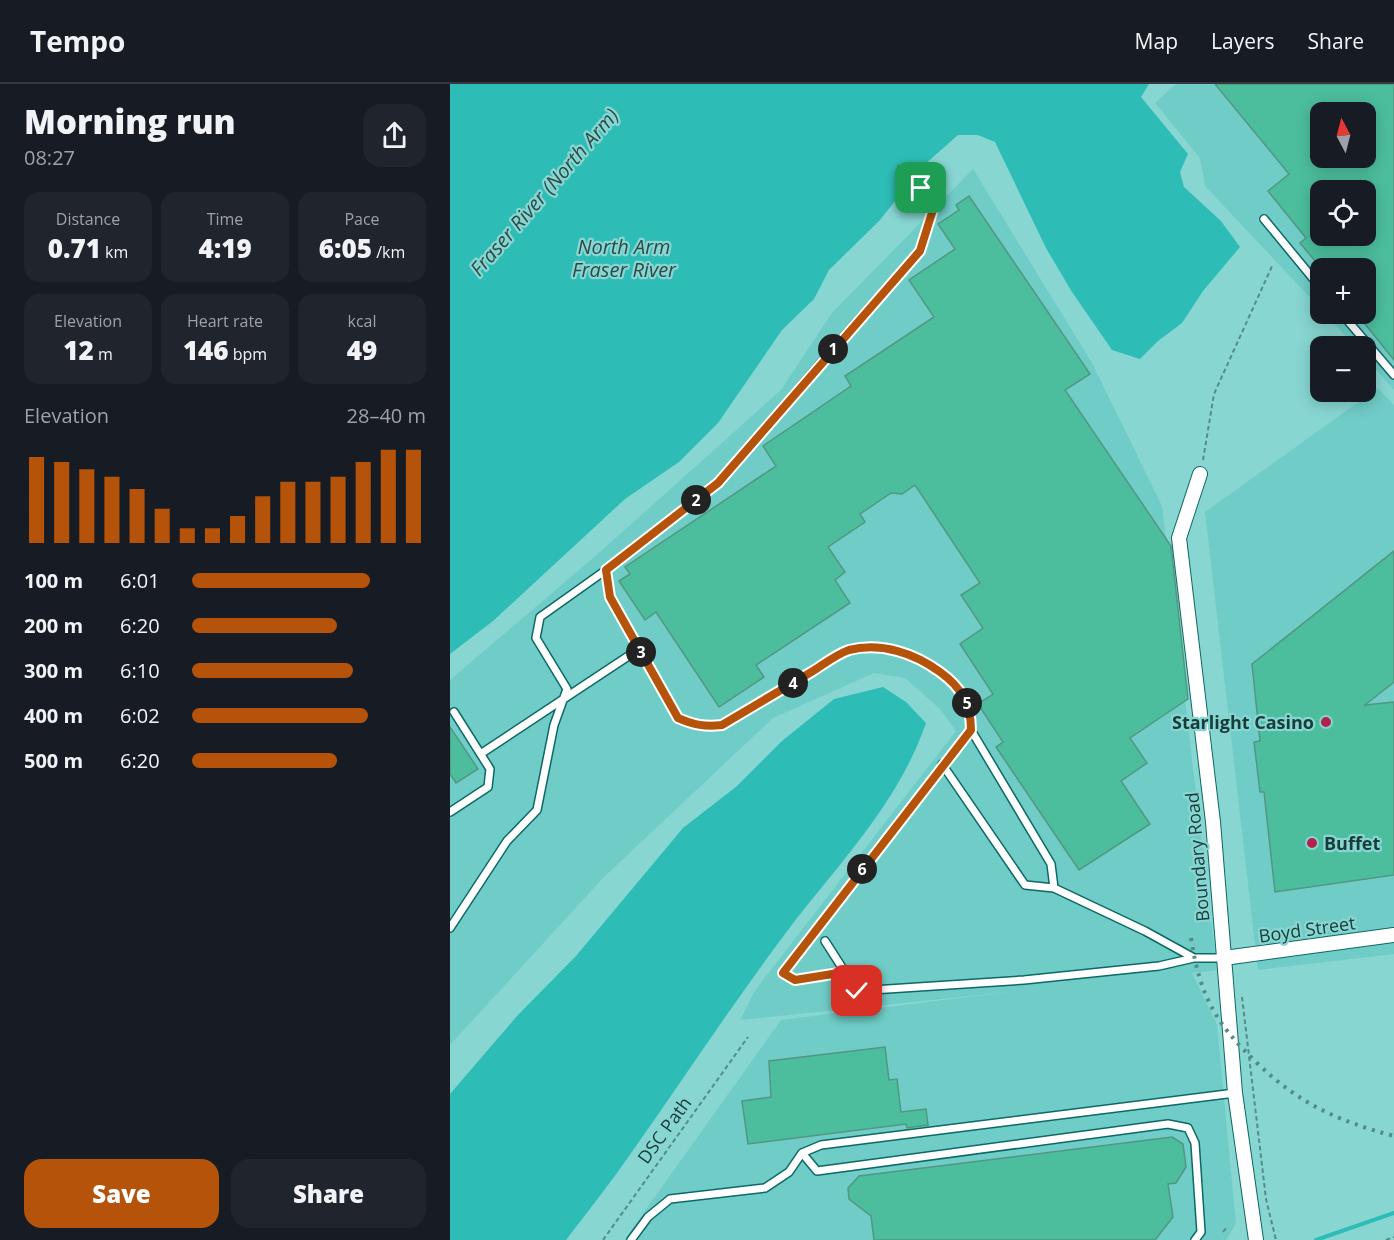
<!DOCTYPE html>
<html lang="en">
<head>
<meta charset="utf-8">
<style>
  :root { --surface:#171b24; --page:#20242c; --text:#f1f3f6; --muted:#9ea1a6; --line:#363941; --accent:#b45309 }
  body { margin:0; font-family:"Open Sans",sans-serif; background:var(--page); color:var(--text); height:100vh; display:flex; flex-direction:column; font-size:22px; white-space:nowrap }
  * { box-sizing:border-box; margin:0 }
  p { font-size:20px; color:var(--muted) }
  .icon { flex:none; width:33px; height:33px; fill:none; stroke:currentColor; stroke-width:2; stroke-linecap:round; stroke-linejoin:round }
  .map { position:relative; flex:1; overflow:hidden }
  .details { display:flex; flex-direction:column; background:var(--surface); width:450px }
  .details>* { flex:none }
  .needle { width:39px; rotate:353deg }
  .fabs { position:absolute; left:860px; top:18px; display:grid; gap:12px }
  .fabs a { display:grid; place-items:center; width:66px; height:66px; border-radius:12px; background:var(--surface); box-shadow:0 3px 15px #0003; font-size:30px }
  .pin { position:absolute; display:grid; place-items:center; width:51px; height:51px; color:#fff; margin:-26px; border-radius:12px; box-shadow:0 3px 9px #0006 }
  .km { position:absolute; width:30px; height:30px; margin:-15px; border-radius:50%; background:#222; color:#fff; font-size:16px; line-height:30px; text-align:center }
  .round { display:grid; place-items:center; flex:none; width:63px; height:63px; border-radius:18px; background:var(--page) }
  .headline { display:flex; align-items:center; justify-content:space-between; height:102px; padding:0 24px }
  h1 { font-size:33px; font-weight:800; line-height:45px }
  .figures { display:grid; grid-template-columns:repeat(3,1fr); gap:9px; height:102px; padding:6px 24px }
  .figures div { display:grid; align-content:center; border-radius:15px; background:var(--page); text-align:center }
  .figures b { font-size:26px; font-weight:800 }
  .figures small { font-size:16px; font-weight:400 }
  .figures p { font-size:16px }
  .chart { height:168px; padding:12px 24px }
  .chart p { display:flex; justify-content:space-between }
  .chart svg { width:100%; height:108px; margin-top:6px; stroke:var(--accent); stroke-width:6 }
  .cta { display:flex; gap:12px; margin-top:auto; padding:12px 24px }
  .cta a { flex:1; height:69px; border-radius:18px; background:var(--accent); color:#fff; font-size:24px; font-weight:800; line-height:69px; text-align:center }
  .cta a+a { background:var(--page); color:var(--text) }
  ul { padding:0 24px; list-style:none; font-size:20px }
  li { display:grid; grid-template-columns:96px 72px 1fr; align-items:center; height:45px }
  li i { height:15px; border-radius:8px; background:var(--accent) }
  header { display:flex; align-items:center; gap:36px; box-sizing:border-box; height:84px; padding:0 30px; background:var(--surface); border-bottom:2px solid var(--line) }
  header strong { font-size:28px }
  nav { display:flex; gap:33px; margin-inline-start:auto; font-size:21px }
  main { display:flex; flex:1; min-height:0 }
  .map>svg:first-child { display:block }
  .built { fill:#70ccc7; fill-rule:evenodd }
  .water { fill:#2ebcb7 }
  .lines { fill:none; stroke-linecap:round; stroke-linejoin:round }
  .stream { stroke:#2ebcb7; stroke-width:4 }
  .building { fill:#4cbe9e; stroke:#529781; stroke-width:1.5; fill-rule:evenodd }
  .lane-casing { stroke:#0b6966; stroke-width:10 }
  .street-casing { stroke:#0b6966; stroke-width:16 }
  .path { stroke:#538d8a; stroke-width:2; stroke-dasharray:4.5 3; stroke-linecap:butt }
  .lane { stroke:#fff; stroke-width:7 }
  .street { stroke:#fff; stroke-width:14 }
  .rail { stroke:#528b88; stroke-width:4; stroke-dasharray:3 6; stroke-linecap:butt }
  .route-casing { stroke:#fff; stroke-width:12 }
  .route { stroke:#b45309; stroke-width:8 }
  .poi-dot { fill:#b3224b; stroke:#87d6d2; stroke-width:2 }
  .labels { text-anchor:middle; dominant-baseline:central; stroke-width:4.5; stroke-linejoin:round; paint-order:stroke }
  .poi-label { font-size:18px; font-weight:bold; fill:#193b39; stroke:#87d6d2; text-anchor:end }
  .street-label { font-size:18px; fill:#193b39; stroke:#87d6d2 }
  .water-label { font-size:20px; font-style:italic; fill:#2d4948; stroke:#87d6d2 }
</style>
</head>
<body>
<header>
<strong>Tempo</strong>
<nav><a>Map</a><a>Layers</a><a>Share</a></nav>
</header>
<main>
<section class="details">
<div class="headline"><div><h1>Morning run</h1><p>08:27</p></div><a class="round"><svg class="icon" aria-label="share" viewBox="0 0 24 24"><path d="M12 15V3M7 8l5-5 5 5M5 13v7h14v-7"/></svg></a></div>
<div class="figures">
<div><p>Distance</p><b>0.71<small> km</small></b></div>
<div><p>Time</p><b>4:19</b></div>
<div><p>Pace</p><b>6:05<small> /km</small></b></div>
</div>
<div class="figures">
<div><p>Elevation</p><b>12<small> m</small></b></div>
<div><p>Heart rate</p><b>146<small> bpm</small></b></div>
<div><p>kcal</p><b>49</b></div>
</div>
<div class="chart"><p><span>Elevation</span>28–40 m</p>
<svg viewBox="0 0 160 44" preserveAspectRatio="none"><path d="M5 44V9M15 44V11M25 44V14M35 44V17M45 44V22M55 44V30M65 44V38M75 44V38M85 44V33M95 44V25M105 44V19M115 44V19M125 44V17M135 44V11M145 44V6M155 44V6"/></svg>
</div>
<ul>
<li><b>100 m</b>6:01<i style="width:76%"></i></li>
<li><b>200 m</b>6:20<i style="width:62%"></i></li>
<li><b>300 m</b>6:10<i style="width:69%"></i></li>
<li><b>400 m</b>6:02<i style="width:75%"></i></li>
<li><b>500 m</b>6:20<i style="width:62%"></i></li>
</ul>
<div class="cta"><a>Save</a><a>Share</a></div>
</section>
<div class="map">
<svg width="944" height="1156" viewBox="0 0 944 1156">
  <rect width="100%" height="100%" fill="#87d6d2"/>
  <path class="built" d="M726,0h218v306l-29,-33v-11h-10l-30,-32h40v-46h-45v40l-115,-122 -5,-28 -45,-55zM870,28h45v46h-45zM870,106h45v46h-45z
    M523,85l119,194 70,143 55,464 -25,3 25,52 19,198 -10,17h-602l157,-220 228,-28 -269,28 16,-31 200,-258 -16,-22 -35,-31 -31,-5 -101,45 -170,160 -153,167v-365l150,-128 181,-162 51,-77z
    M928,304l16,17v549l-136,16 -53,-458z"/>
  <path class="water" d="M0,0h699l-8,13 47,57 -8,18 4,15 37,34 19,26 -37,44 -21,32 -24,18 -18,18 -28,-9 -40,-58 -26,-44 -51,-106 -17,-7h-20l-34,30 -45,56 -50,49 -15,29 -32,31 -64,93 -39,39 -54,37 -132,122 -43,33z
    M433,603l23,15 20,21c-28,81 -87,140 -138,207 -55,73 -106,151 -159,226 -20,29 -42,56 -63,84h-116v-146l67,-78 59,-60 107,-128 54,-42 45,-45 52,-42z"/>
  <g class="lines">
    <path class="stream" d="M866,1156l78,-27"/>
  </g>
  <path class="building" d="M765,0h179v276l-37,-46h8v-46h-44l-21,-25 6,-5 -38,-47 21,-17zM870,28h45v46h-45zM870,106h45v46h-45z
    M519,112l121,178 -25,16 106,156 17,153 -58,39 17,25 -26,18 29,43 -71,46 -83,-123 7,-5 -25,-38 15,-10 -33,-50 23,-16 -22,-33 19,-12 -65,-98 -13,9 -11,-1 -31,21 5,8 -37,25 17,25 -10,8 15,23 -94,62 8,12 -45,30 -63,-95 -11,8 -26,-39 11,-7 -5,-7 151,-101 -13,-20 88,-60 -6,-10 89,-59 -25,-37 46,-31 -17,-25 21,-14 -3,-5z
    M944,467v131l-29,23 29,-3v173l-119,17 -11,-100h-4l-6,-50 6,-1 -8,-77z
    M0,643l28,42 -22,14 -6,-9z
    M435,963l4,33 8,-1 4,33 25,-3 2,16 -21,3 -1,-4 -158,20 -6,-43 29,-4 -2,-36z
    M722,1053l11,7 3,23 -10,16 -8,1 5,33 -18,23h-281l-3,-24 -22,-17 -1,-11 11,-12z"/>
  <g class="lines">
    <defs>
      <path id="lane" d="M814,135l56,68
        M892,230l52,61
        M521,646l80,134 3,24
        M32,669l157,-104
        M492,680l83,121 29,3 91,43 49,27h30
        M0,728l38,-25 2,-18 -36,-57
        M0,844l57,-87 30,-31 17,-85 13,-36 -31,-51 4,-21 66,-47
        M375,857l32,50 167,-11 135,-14 35,-8
        M395,888l-50,8 -12,-7 188,-243c0,-26 -10,-43 -31,-58 -25,-20 -59,-30 -91,-22 -12,4 -25,14 -36,21 -30,18 -61,36 -91,54 -17,2 -28,0 -44,-7l-68,-121 -4,-27 112,-87 113,-132 89,-100 17,-51 -16,-12
        M352,1069l15,18 351,-47 20,4 7,15 6,89 -6,8
        M181,1156l17,-23 22,-18 95,-11 24,-16 13,-19 19,-8 414,-52"/>
      <path id="street" d="M750,390l-21,64 34,284 22,271 21,147
        M774,874l170,-23"/>
    </defs>
    <use href="#lane" class="lane-casing"/>
    <use href="#street" class="street-casing"/>
    <path class="path" d="M447,81l18,17
      M753,376l11,-66 59,-130
      M792,913l24,202 10,41
      M773,1148l4,-5
      M153,1156l145,-203
      M936,1156l8,-3"/>
    <use href="#lane" class="lane"/>
    <use href="#street" class="street"/>
    <path class="rail" d="M741,854c9,58 24,85 67,126 42,40 80,57 136,72"/>
  </g>
  <g class="lines">
    <defs>
      <path id="route" d="M407,907l-12,-19 -50,8 -12,-7 188,-243c0,-26 -10,-43 -31,-58 -26,-19 -59,-30 -91,-22 -12,4 -25,14 -36,21 -30,18 -61,36 -91,54 -17,2 -28,0 -44,-7l-68,-121 -4,-27 112,-87 202,-232 16,-51 -15,-12"/>
    </defs>
    <use href="#route" class="route-casing"/>
    <use href="#route" class="route"/>
  </g>
  <g class="poi-dot">
    <circle cx="876" cy="638" r="6"/>
    <circle cx="862" cy="759" r="6"/>
  </g>
  <g class="labels">
    <g class="poi-label">
      <text x="864" y="638">Starlight Casino</text>
      <text x="874" y="759" text-anchor="start">Buffet</text>
    </g>
    <g class="street-label">
      <text transform="translate(747 773) rotate(-95)">Boundary Road</text>
      <text transform="translate(857 845) rotate(-8)">Boyd Street</text>
      <text transform="translate(214 1046) rotate(-54)">DSC Path</text>
    </g>
    <g class="water-label">
      <text transform="translate(94 108) rotate(-49)">Fraser River (North Arm)</text>
      <text x="174" y="162">North Arm<tspan x="174" dy="23">Fraser River</tspan></text>
    </g>
  </g>
</svg>
<div class="fabs">
<a><svg class="needle" viewBox="-14 -14 28 28"><path d="M0-13l5 13h-10z" fill="#e53935"/><path d="M0 13l5-13h-10z" fill="#9ea1a6"/></svg></a>
<a><svg class="icon" aria-label="locate" viewBox="0 0 24 24"><circle cx="12" cy="12" r="6"/><path d="M12 2v4M12 18v4M2 12h4M18 12h4"/></svg></a>
<a>+</a>
<a>−</a>
</div>
<div class="pin" style="left:471px;top:104px;background:#1e9e55"><svg class="icon" aria-label="arrive" viewBox="0 0 24 24"><path d="M6 21V4h12l-3 4 3 4H6"/></svg></div>
<div class="pin" style="left:407px;top:907px;background:#d93025"><svg class="icon" aria-label="check" viewBox="0 0 24 24"><path d="M5 12l5 5 9-10"/></svg></div>
<b class="km" style="left:383px;top:265px">1</b>
<b class="km" style="left:246px;top:416px">2</b>
<b class="km" style="left:191px;top:568px">3</b>
<b class="km" style="left:343px;top:599px">4</b>
<b class="km" style="left:517px;top:619px">5</b>
<b class="km" style="left:412px;top:785px">6</b>
</div>
</main>
</body>
</html>
